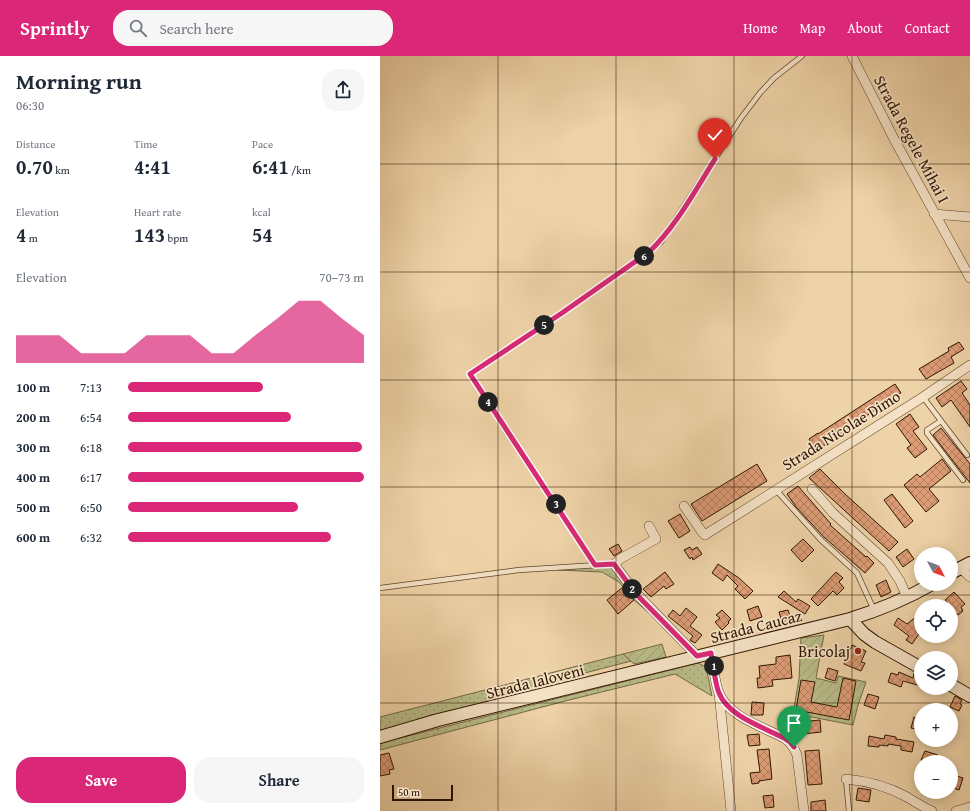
<!DOCTYPE html>
<html lang="en">
<head>
<meta charset="utf-8">
<style>
  :root { --surface:#fff; --page:#f6f6f7; --text:#1f2937; --muted:#747a83; --accent:#db2777 }
  body { margin:0; font-family:"Gentium Book Plus",serif; background:var(--page); color:var(--text); height:100vh; display:flex; flex-direction:column; font-size:15px; white-space:nowrap }
  * { box-sizing:border-box; margin:0 }
  p { font-size:13px; color:var(--muted) }
  .icon { flex:none; width:22px; height:22px; fill:none; stroke:currentColor; stroke-width:2; stroke-linecap:round; stroke-linejoin:round }
  .map { position:relative; flex:1; overflow:hidden }
  .side { display:flex; flex-direction:column; background:var(--surface); width:380px }
  .side>* { flex:none }
  .needle { width:26px; rotate:131deg }
  .tools { position:absolute; left:534px; top:491px; display:grid; gap:8px }
  .tools a { display:grid; place-items:center; width:44px; height:44px; border-radius:50%; background:var(--surface); box-shadow:0 2px 10px #0003; font-size:20px }
  .scale { position:absolute; left:12px; bottom:10px; width:61px; box-sizing:border-box; padding-left:4px; border:2px solid #2f1602; border-top:0; font-size:11px; line-height:14px; white-space:nowrap; color:#2f1602; -webkit-text-stroke:3px #f5e2c6; paint-order:stroke }
  .pin { position:absolute; display:grid; place-items:center; width:34px; height:34px; color:#fff; margin:-41px -17px; border-radius:50% 50% 50% 0; rotate:-45deg; box-shadow:0 0 4px #0007 }
  .pin .icon { rotate:45deg }
  .km { position:absolute; width:20px; height:20px; margin:-10px; border-radius:50%; background:#222; color:#fff; font-size:11px; line-height:20px; text-align:center }
  .round { display:grid; place-items:center; flex:none; width:42px; height:42px; border-radius:16px; background:var(--page) }
  .headline { display:flex; align-items:center; justify-content:space-between; height:68px; padding:0 16px }
  h1 { font-size:22px; font-weight:800; line-height:30px }
  .figures { display:grid; grid-template-columns:repeat(3,1fr); gap:6px; height:68px; padding:4px 16px }
  .figures div { display:grid; align-content:center }
  .figures b { font-size:20px; font-weight:800 }
  .figures small { font-size:11px; font-weight:400 }
  .figures p { font-size:11px }
  .chart { height:112px; padding:8px 16px }
  .chart p { display:flex; justify-content:space-between }
  .chart svg { width:100%; height:72px; margin-top:4px; fill:var(--accent); opacity:.7 }
  .cta { display:flex; gap:8px; margin-top:auto; padding:8px 16px }
  .cta a { flex:1; height:46px; border-radius:16px; background:var(--accent); color:#fff; font-size:16px; font-weight:800; line-height:46px; text-align:center }
  .cta a+a { background:var(--page); color:var(--text) }
  ul { padding:0 16px; list-style:none; font-size:13px }
  li { display:grid; grid-template-columns:64px 48px 1fr; align-items:center; height:30px }
  li i { height:10px; border-radius:5px; background:var(--accent) }
  header { display:flex; align-items:center; gap:24px; box-sizing:border-box; height:56px; padding:0 20px; background:var(--accent); color:#fff }
  header strong { font-size:19px }
  nav { display:flex; gap:22px; margin-inline-start:auto; font-size:14px }
  .search { width:280px; height:36px; background:var(--page); display:flex; align-items:center; gap:10px; box-sizing:border-box; padding:0 14px; border-radius:16px; color:var(--muted); font-size:15px }
  main { display:flex; flex:1; min-height:0 }
  .map>svg:first-child { display:block }
  .grass { fill:url(#grass-dots); stroke:#746945 }
  .garden { fill:url(#garden-furrows); stroke:#746945 }
  .building { fill:url(#building-cross-hatch); stroke:#2f1602 }
  .lines { fill:none; stroke-linecap:round; stroke-linejoin:round }
  .lane-casing { stroke:#5f452c; stroke-width:6 }
  .street-casing { stroke:#5f452c; stroke-width:10 }
  .secondary-casing { stroke:#2f1602; stroke-width:14 }
  .lane { stroke:#f5e2c6; stroke-width:4.5 }
  .street { stroke:#f5e2c6; stroke-width:9 }
  .secondary { stroke:#f5e2c6; stroke-width:12 }
  .route-casing { stroke:#fff; stroke-width:8 }
  .route { stroke:#db2777; stroke-width:5 }
  .grid { fill:none; stroke:#2f1602; stroke-width:1; stroke-opacity:0.55 }
  .poi-dot { fill:#8f2418; stroke:#f5e2c6; stroke-width:1.5 }
  .labels { text-anchor:middle; dominant-baseline:central; stroke-width:3.5; stroke-linejoin:round; paint-order:stroke }
  .street-label { font-size:16px; fill:#2f1602; stroke:#f5e2c6 }
  .poi-label { font-size:16px; fill:#2f1602; stroke:#f5e2c6; text-anchor:end }
</style>
</head>
<body>
<header>
<strong>Sprintly</strong>
<div class="search"><svg class="icon" aria-label="search" viewBox="0 0 24 24"><circle cx="10" cy="10" r="6"/><path d="M15 15l6 6"/></svg>Search here</div>
<nav><a>Home</a><a>Map</a><a>About</a><a>Contact</a></nav>
</header>
<main>
<section class="side">
<div class="headline"><div><h1>Morning run</h1><p>06:30</p></div><a class="round"><svg class="icon" aria-label="share" viewBox="0 0 24 24"><path d="M12 15V3M7 8l5-5 5 5M5 13v7h14v-7"/></svg></a></div>
<div class="figures">
<div><p>Distance</p><b>0.70<small> km</small></b></div>
<div><p>Time</p><b>4:41</b></div>
<div><p>Pace</p><b>6:41<small> /km</small></b></div>
</div>
<div class="figures">
<div><p>Elevation</p><b>4<small> m</small></b></div>
<div><p>Heart rate</p><b>143<small> bpm</small></b></div>
<div><p>kcal</p><b>54</b></div>
</div>
<div class="chart"><p><span>Elevation</span>70–73 m</p>
<svg viewBox="0 0 160 44" preserveAspectRatio="none"><path d="M0 44V27L10 27L20 27L30 38L40 38L50 38L60 27L70 27L80 27L90 38L100 38L110 27L120 17L130 6L140 6L150 17L160 27V44z"/></svg>
</div>
<ul>
<li><b>100 m</b>7:13<i style="width:57%"></i></li>
<li><b>200 m</b>6:54<i style="width:69%"></i></li>
<li><b>300 m</b>6:18<i style="width:99%"></i></li>
<li><b>400 m</b>6:17<i style="width:100%"></i></li>
<li><b>500 m</b>6:50<i style="width:72%"></i></li>
<li><b>600 m</b>6:32<i style="width:86%"></i></li>
</ul>
<div class="cta"><a>Save</a><a>Share</a></div>
</section>
<div class="map">
<svg width="590" height="755" viewBox="0 0 590 755">
  <defs>
    <pattern id="grass-dots" width="8" height="8" patternUnits="userSpaceOnUse"><rect width="8" height="8" fill="#b9bc88"/><path d="M2 2h.1M6 6h.1" fill="none" stroke="#9fa174" stroke-width="1.8" stroke-linecap="round"/></pattern>
    <pattern id="garden-furrows" width="10" height="10" patternUnits="userSpaceOnUse"><rect width="10" height="10" fill="#b9bc88"/><path d="M-1 1l2-2M0 10L10 0M9 11l2-2" fill="none" stroke="#9fa174"/></pattern>
    <pattern id="building-cross-hatch" width="8" height="8" patternUnits="userSpaceOnUse"><rect width="8" height="8" fill="#de9d76"/><path d="M0 0l8 8M0 8l8-8" fill="none" stroke="#b47f5f"/></pattern>
  </defs>
  <rect width="100%" height="100%" fill="#efd3a8"/>
  <filter id="stains"><feTurbulence type="fractalNoise" baseFrequency=".005" numOctaves="4"/><feColorMatrix values="0 0 0 0 .2 0 0 0 0 .09 0 0 0 0 .02 0 0 0 .5 -.17"/></filter>
  <radialGradient id="worn" r=".72"><stop offset=".6" stop-color="#630" stop-opacity="0"/><stop offset="1" stop-color="#630" stop-opacity=".3"/></radialGradient>
  <path class="grass" d="M231,510l38,47 -15,-13 -15,-18 -17,-10 -44,-2z
    M243,598l8,7 -131,34 -3,-8z
    M318,607l8,4 6,29 -37,-22 -106,26 -189,50v-7l8,-2z
    M105,634l9,11 -114,30v-14z"/>
  <path class="garden" d="M444,579l-8,43 20,5 2,-7 28,6 -8,23 -5,20 -57,-11 -1,12 -4,-1 8,-46 2,-41z
    M282,588l4,13 -32,7 -11,-10z"/>
  <path class="building" d="M579,286l5,7 -13,8 3,6 -28,16 -7,-10 30,-18 -1,-3z
    M581,325l6,8 -5,4 8,12v22l-19,-27 -9,7 -6,-9z
    M515,328l6,9 -50,33 1,1 -36,24 -7,-12 9,-6v1z
    M530,358l9,13 -6,4 14,18 -12,9 -8,-10 4,-3 -15,-21z
    M561,372l29,36v19l-37,-48z
    M562,403l9,12 -22,18 10,12 -13,11 -22,-27 13,-11 3,3z
    M377,408l10,17 -65,40 -11,-17z
    M440,413l25,25 53,48 -9,9 -80,-73z
    M418,430l33,38 -1,1 36,32 1,-1 7,7 -9,10 -41,-36 -28,-30 -9,-13z
    M512,438l21,27 -8,7 -21,-28z
    M300,458l10,17 -11,7 -11,-17z
    M423,483l11,11 -12,12 -11,-12z
    M238,488l4,7 -8,5 -5,-7z
    M310,491l2,3 5,-3 5,7 -9,6 -1,-3 -2,2 -6,-9z
    M527,493l7,10 -11,8 -7,-10z
    M338,508l21,14 14,13 -8,8 -10,-10 3,-3 -11,-11 -4,6 -11,-8z
    M285,516l9,12 -8,5 -2,-3 -13,11 -8,-8z
    M456,516l7,6 -4,4 5,6 -7,7 -4,-4 -15,15 -7,-7z
    M506,524l5,12 -10,5 -5,-12z
    M243,531l11,13 -16,14 -11,-14z
    M404,535l12,11 2,-3 12,7 -5,8 -27,-17z
    M574,536l11,12 -4,3 2,4 -5,4 -13,-15z
    M378,550l4,11 -12,4 -3,-11z
    M306,552l11,9 -7,9 12,9 -7,8 -5,-3 3,-4 -25,-20 5,-6 7,6z
    M342,554l9,9 -3,3 1,1 -7,7 -7,-8 5,-4 -4,-3z
    M408,554l3,9 -9,3 -3,-10z
    M541,557v18l-9,13 -6,-4 3,-4 -15,-11 4,-7 9,6z
    M472,589l14,6 -5,11 4,1 -4,8 -17,-7z
    M410,599l2,23 -20,2 1,6 -15,2 -1,-10h3l-1,-12 17,-2v-7z
    M448,612l10,3 -3,10 -10,-3z
    M519,616l14,6 1,-5 7,2 -2,5 2,1v5l-18,-5 -2,6 -13,-5 3,-9 7,2z
    M463,622l13,3 -7,39 -53,-10 5,-30 14,2 -4,20 26,5z
    M488,638l11,3 -4,12 -11,-4z
    M575,640l7,4 -2,4 2,1 -3,6 -9,-4z
    M372,646l12,1 -1,12h-12z
    M534,661l7,2v11l-10,-2z
    M440,664l1,12 -18,2 -2,-12z
    M379,678l1,11 -11,1 -2,-11z
    M505,679l11,2v2l18,3 -2,10 -11,-2v-4l-13,-2v2l-9,-1v2l-11,-1 1,-10 15,3z
    M389,693l3,30 -13,2v2l-7,1 -2,-11 10,-1 -3,-22z
    M439,694l3,34 -14,1 -3,-34z
    M545,695l13,4 -2,7 -7,-2 -1,2 -7,-2z
    M9,697l5,16 -5,1 1,4 -10,2v-21z
    M571,718l12,4 -4,12 -8,-3z
    M478,732l13,2 -2,12 -13,-2z
    M393,739l1,12 -9,1 -2,-12z
    M445,744l1,11h-15v-9z"/>
  <g class="lines">
    <defs>
      <path id="lane" d="M543,341l44,58
        M561,365l-14,9v3l36,47
        M396,434l45,50 36,33 17,37
        M215,509l-125,-191 92,-61 87,-61 12,-10 80,-124 19,-25 14,-15 28,-22
        M0,532l139,-18 95,-6
        M466,723l3,32"/>
      <path id="street" d="M472,0l42,83 76,139
        M554,158l36,3
        M432,433l21,24 55,50 12,18 7,16
        M304,450l18,26 3,3 3,-2 215,-136 47,-32
        M269,470l7,13 -36,20 -6,5 22,29 61,63
        M581,512l9,9
        M331,597c2,10 4,31 8,40 9,23 44,34 65,45 7,5 10,9 13,17l7,56
        M339,637l12,118
        M466,723c22,2 41,7 61,18 8,5 16,10 25,14
        M576,755l14,-4"/>
      <path id="secondary" d="M571,517l19,-10
        M470,563l14,15 11,8 46,26
        M571,629l19,11
        M0,681l58,-17 412,-101c29,-9 56,-20 82,-35"/>
    </defs>
    <use href="#lane" class="lane-casing"/>
    <use href="#street" class="street-casing"/>
    <use href="#secondary" class="secondary-casing"/>
    <use href="#lane" class="lane"/>
    <use href="#street" class="street"/>
    <use href="#secondary" class="secondary"/>
  </g>
  <g class="lines">
    <defs>
      <path id="route" d="M335,103c-19,30 -40,69 -66,93l-87,61 -92,61 125,191 19,-1 22,30 61,62 14,-3c2,10 4,31 8,40 9,23 44,34 65,45l6,4 4,5"/>
    </defs>
    <use href="#route" class="route-casing"/>
    <use href="#route" class="route"/>
  </g>
  <path class="grid" d="M118,0v755M236,0v755M354,0v755M472,0v755M0,108h590M0,216h590M0,324h590M0,431h590M0,539h590M0,647h590"/>
  <circle class="poi-dot" cx="478" cy="595" r="4"/>
  <g class="labels">
    <g class="street-label">
      <text transform="translate(532 83) rotate(62)">Strada Regele Mihai I</text>
      <text transform="translate(461 374) rotate(-32)">Strada Nicolae Dimo</text>
      <text transform="translate(376 570) rotate(-14)">Strada Caucaz</text>
      <text transform="translate(155 625) rotate(-14)">Strada Ialoveni</text>
    </g>
    <g class="poi-label">
      <text x="470" y="595">Bricolaj</text>
    </g>
  </g>
  <rect width="100%" height="100%" filter="url(#stains)"/>
  <rect width="100%" height="100%" fill="url(#worn)"/>
</svg>
<div class="tools">
<a><svg class="needle" viewBox="-14 -14 28 28"><path d="M0-13l5 13h-10z" fill="#e53935"/><path d="M0 13l5-13h-10z" fill="#747a83"/></svg></a>
<a><svg class="icon" aria-label="locate" viewBox="0 0 24 24"><circle cx="12" cy="12" r="6"/><path d="M12 2v4M12 18v4M2 12h4M18 12h4"/></svg></a>
<a><svg class="icon" aria-label="layers" viewBox="0 0 24 24"><path d="M12 4l9 5-9 5-9-5zM3 14l9 5 9-5"/></svg></a>
<a>+</a>
<a>−</a>
</div>
<div class="scale">50 m</div>
<div class="pin" style="left:414px;top:691px;background:#1e9e55"><svg class="icon" aria-label="arrive" viewBox="0 0 24 24"><path d="M6 21V4h12l-3 4 3 4H6"/></svg></div>
<div class="pin" style="left:335px;top:103px;background:#d93025"><svg class="icon" aria-label="check" viewBox="0 0 24 24"><path d="M5 12l5 5 9-10"/></svg></div>
<b class="km" style="left:334px;top:610px">1</b>
<b class="km" style="left:252px;top:533px">2</b>
<b class="km" style="left:176px;top:448px">3</b>
<b class="km" style="left:108px;top:346px">4</b>
<b class="km" style="left:164px;top:269px">5</b>
<b class="km" style="left:264px;top:200px">6</b>
</div>
</main>
</body>
</html>
